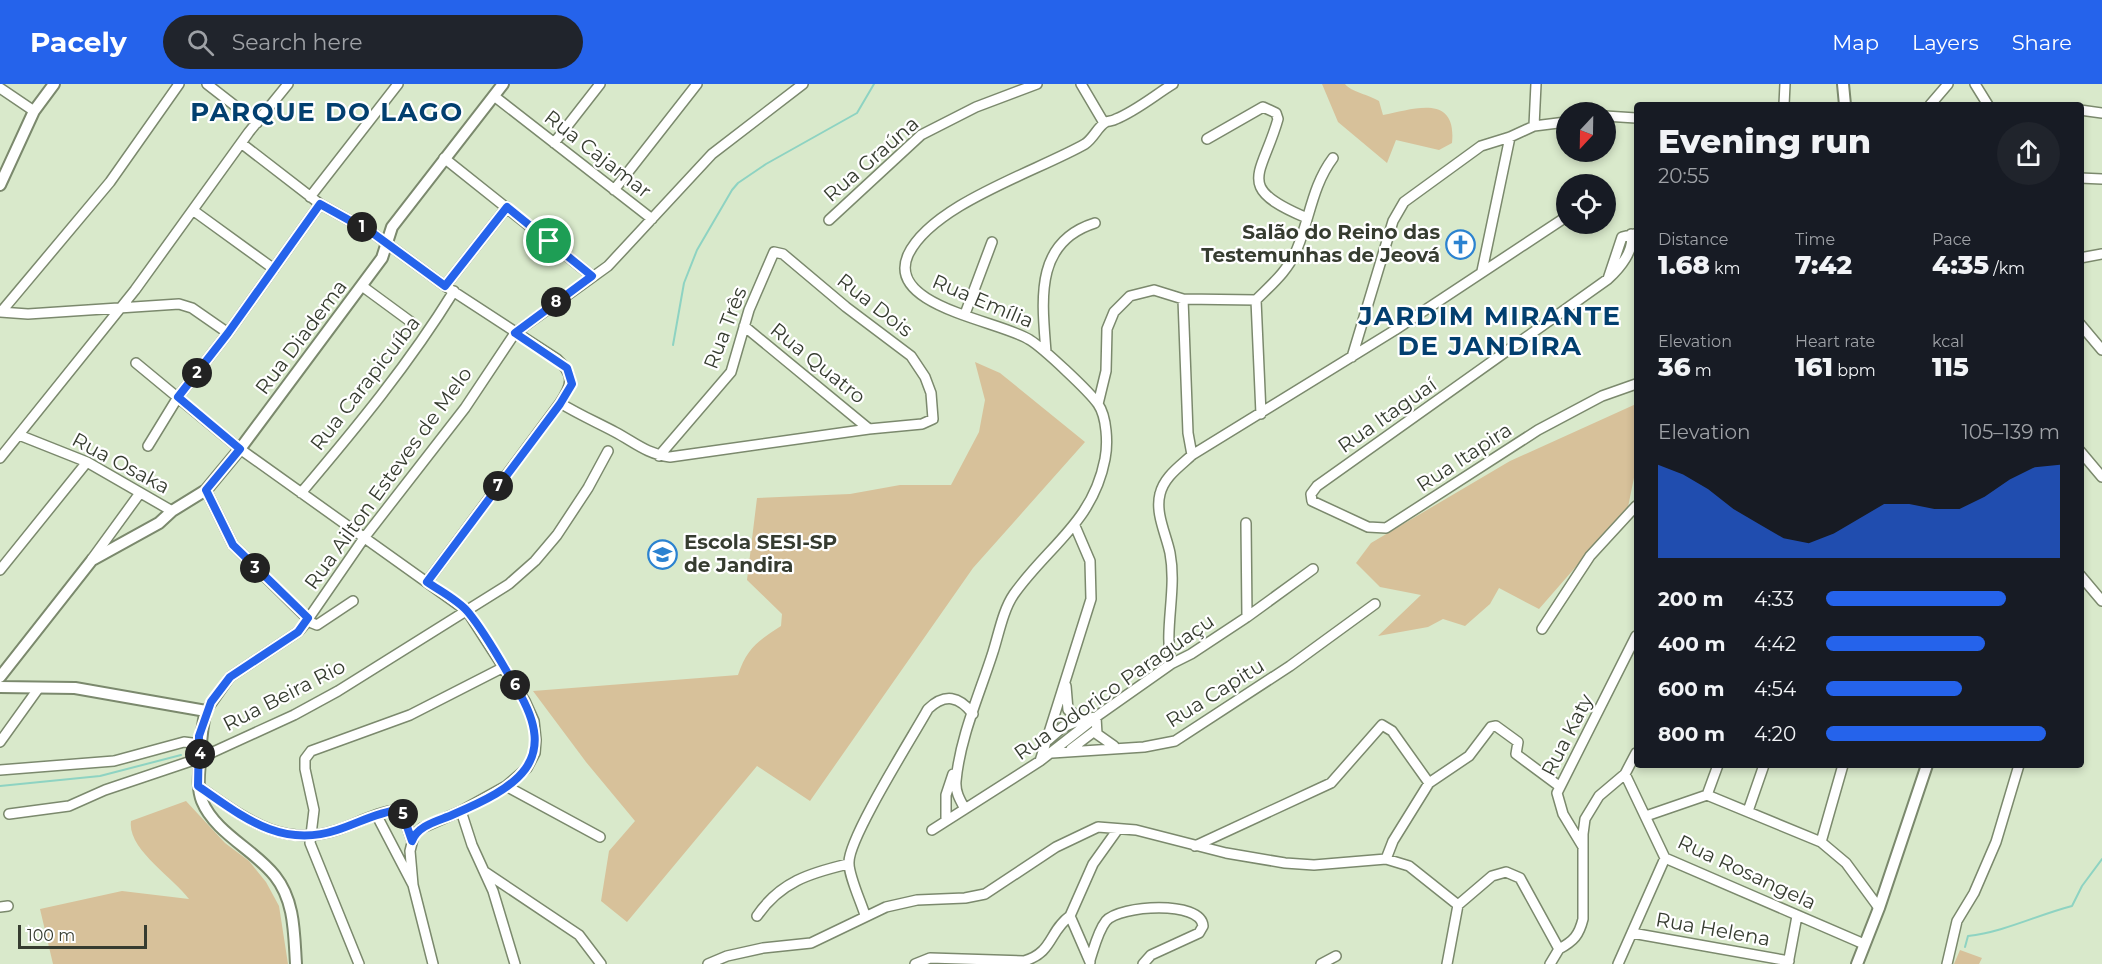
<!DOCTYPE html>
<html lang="en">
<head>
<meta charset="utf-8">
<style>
  :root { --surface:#171b24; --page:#20242c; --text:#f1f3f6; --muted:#9ea1a6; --accent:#2563eb }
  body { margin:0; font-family:Montserrat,sans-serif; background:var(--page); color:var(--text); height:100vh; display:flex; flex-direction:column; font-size:22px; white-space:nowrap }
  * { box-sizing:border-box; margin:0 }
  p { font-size:20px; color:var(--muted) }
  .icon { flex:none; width:33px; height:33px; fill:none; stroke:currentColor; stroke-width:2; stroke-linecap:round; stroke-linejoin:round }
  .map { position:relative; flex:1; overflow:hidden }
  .drawer { position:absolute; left:1634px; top:18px; width:450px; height:666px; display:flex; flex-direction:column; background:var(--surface); border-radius:6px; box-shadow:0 3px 9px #0003 }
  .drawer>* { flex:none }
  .needle { width:39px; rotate:202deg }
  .tools { position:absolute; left:1556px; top:18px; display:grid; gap:12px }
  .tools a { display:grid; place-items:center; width:60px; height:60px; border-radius:50%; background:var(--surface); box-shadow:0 3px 9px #0003; font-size:30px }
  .scale { position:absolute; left:18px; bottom:15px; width:129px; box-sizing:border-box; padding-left:6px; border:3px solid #363c30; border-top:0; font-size:16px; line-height:21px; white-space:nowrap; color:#363c30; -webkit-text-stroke:4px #fff; paint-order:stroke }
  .pin { position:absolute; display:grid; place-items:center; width:51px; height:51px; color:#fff; margin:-26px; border:3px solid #fff; border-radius:50%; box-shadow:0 2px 6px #0007 }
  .km { position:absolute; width:30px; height:30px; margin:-15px; border-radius:50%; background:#222; color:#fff; font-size:16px; line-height:30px; text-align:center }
  .round { display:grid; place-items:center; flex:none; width:63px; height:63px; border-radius:32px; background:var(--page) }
  .headline { display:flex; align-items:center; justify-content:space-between; height:102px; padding:0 24px }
  h1 { font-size:33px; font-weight:800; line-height:45px }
  .metrics { display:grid; grid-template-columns:repeat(3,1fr); gap:9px; height:102px; padding:6px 24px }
  .metrics div { display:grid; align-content:center }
  .metrics b { font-size:26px; font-weight:800 }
  .metrics small { font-size:16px; font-weight:400 }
  .metrics p { font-size:16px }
  .chart { height:168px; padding:12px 24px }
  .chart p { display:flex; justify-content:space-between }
  .chart svg { width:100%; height:108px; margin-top:6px; fill:var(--accent); opacity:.7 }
  ul { padding:0 24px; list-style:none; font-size:20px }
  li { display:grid; grid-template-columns:96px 72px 1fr; align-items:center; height:45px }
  li i { height:15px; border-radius:8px; background:var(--accent) }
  header { display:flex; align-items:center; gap:36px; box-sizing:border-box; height:84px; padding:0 30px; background:var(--accent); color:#fff }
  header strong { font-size:28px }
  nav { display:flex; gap:33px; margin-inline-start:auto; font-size:21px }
  .search { width:420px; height:54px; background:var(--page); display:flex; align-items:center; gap:15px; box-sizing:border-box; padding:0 21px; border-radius:33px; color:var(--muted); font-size:22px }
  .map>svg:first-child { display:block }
  .green { fill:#d7c19a }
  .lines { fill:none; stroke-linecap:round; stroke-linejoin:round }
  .stream { stroke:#8ed3c2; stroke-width:2 }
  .minor-casing { stroke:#7b896d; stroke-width:12 }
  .tertiary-casing { stroke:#7b896d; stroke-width:14 }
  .minor { stroke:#fff; stroke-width:9 }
  .tertiary { stroke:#fff; stroke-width:10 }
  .route-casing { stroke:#fff; stroke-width:12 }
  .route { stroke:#2563eb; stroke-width:8 }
  .labels { text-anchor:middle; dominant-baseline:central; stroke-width:4.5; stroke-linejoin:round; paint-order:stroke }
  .street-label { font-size:20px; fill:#363c30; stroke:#fff }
  .poi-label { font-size:20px; font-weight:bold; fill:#363c30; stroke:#fff; text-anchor:end }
  .district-label { font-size:26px; font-weight:bold; letter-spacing:1.5px; fill:#023f6f; stroke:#fff }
</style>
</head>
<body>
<header>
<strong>Pacely</strong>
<div class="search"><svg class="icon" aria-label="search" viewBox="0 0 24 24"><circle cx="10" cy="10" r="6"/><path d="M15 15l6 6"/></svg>Search here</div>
<nav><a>Map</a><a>Layers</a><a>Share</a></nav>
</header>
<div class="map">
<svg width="2102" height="880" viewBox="0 0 2102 880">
  <rect width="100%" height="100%" fill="#d9e9cb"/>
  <path class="green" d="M1322,0h23c6,8 25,11 34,17l4,14c31,-6 74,-22 69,28l-13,7 -43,-10 -9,23 -49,-41z
    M975,278l25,11 85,69 -112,126 -163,233 -53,-35 -130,156 -26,-21 8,-50 26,-30 -49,-59 -53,-71 205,-16c9,-27 20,-34 43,-49l1,-12 -35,-34 10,-82 93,-4 50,-9h51l28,-53 6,-32z
    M1636,320v64l-8,39 -89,102 -40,-21 -9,16 -25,22 -22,-7 -15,8 -50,9 43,-41 -41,-8 -24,-24 15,-20 139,-82z
    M186,717l39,42 24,18 17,21 13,24 9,58h-235l-13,-55 82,-18 67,8c-15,-21 -62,-50 -58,-78z
    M1960,866l22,8 -3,6h-25z"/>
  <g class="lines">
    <path class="stream" d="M673,261l11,-62 13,-33 35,-60 6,-7 28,-19 91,-51 17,-29
      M0,702l100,-10 81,-21
      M1965,863l3,-11c36,-4 69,-21 104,-30l10,-20 20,-27"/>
    <defs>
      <path id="minor" d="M207,0l50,39
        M1081,0l23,39
        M1975,0l13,21
        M0,4l34,23
        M494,12l158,123
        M1784,21l1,-21
        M1930,21l18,-21
        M2080,26l22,3
        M1605,32l31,2
        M1534,42l2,-42
        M1207,55l56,-32 13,6 2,6c-16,57 -45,68 29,99
        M241,59l79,61 54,30 71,52 112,73c18,16 15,26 3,44 18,11 36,19 55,29 19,10 32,22 55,25l199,-28 53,-5 11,-5 -2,-26 -6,-16 -14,-21 -65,-49 -63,-53 -9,-2 -25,58 -18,62 -72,84
        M554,59l46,-59
        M444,74l148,118
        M2080,94l22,1
        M614,106l83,-106
        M310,113l88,-113
        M194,127l80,58
        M829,136l92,-85 55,-28 61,-23
        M1631,150c4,16 -11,34 -23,45l-291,207 -6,8 1,7 56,26 18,1 152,-98 64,-34 34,-12
        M2080,174l22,-4
        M1482,187l28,-134
        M1608,195l14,-42 12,-3
        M362,202l49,36
        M445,202l62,-79
        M1183,215l5,134 4,22
        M1256,216l5,114
        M0,228l28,2 151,-10 13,4 36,25
        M1,228l109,-130 69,-98
        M965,230l27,-72
        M2080,240l22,26
        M744,242l125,103
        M1046,268c-4,-52 -12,-110 49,-129
        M1352,273l41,-136 11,-19 77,-56 29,-9 24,-11 32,-4
        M136,279l104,86 227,162 58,90 9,20 2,19 -1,13 -8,15 -21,18 -45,25 -39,17 -8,7 -4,16 3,34
        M1098,320l8,-33 1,-42 7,-17 16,-16 24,-6 29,9 73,1c16,-16 32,-29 41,-51 13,-31 15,-63 36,-91
        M19,351l68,27 85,49
        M148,362l30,-49 50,-64 92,-129
        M2080,367l22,26
        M0,374l135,-168 114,-158 39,-48
        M206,406l27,55 79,78 5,2 36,-24
        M301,409c55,-65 108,-129 153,-202
        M1246,439l1,94
        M92,475l48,-66
        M0,486l87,-108
        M2080,491l22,26
        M427,498l133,-179
        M1542,545l48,-73 46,-50
        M1171,580c-7,-37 6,-74 -1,-111 -4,-19 -15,-40 -10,-59 4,-17 19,-27 32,-39l203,-125 171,-113
        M1066,602l2,24 15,9 13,-2 1,17 17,12
        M206,627l24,-34 68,-45 6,-7 60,-87 101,-130 50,-75 93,-67 104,-112 91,-70
        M1048,656l15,-13 20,-8
        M0,658l38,-53
        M1071,665l25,-19
        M1052,669l92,-6 31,-6 115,-75 85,-62
        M1040,677l51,-162 -1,-38 -15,-35
        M0,686l114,-9 70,-19 16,2 5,8 6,1 83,-38 44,-24 171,-107 26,-23 22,-26 31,-47 20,-37
        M1625,690l40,84 199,86
        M1429,699l40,-27 22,-29 5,-1 22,16 -2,12 43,32
        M198,702c45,30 82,63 139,44 19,-6 41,-19 61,-20l5,5 9,26
        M506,702l94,51
        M1707,711l11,-30
        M965,725c-5,-9 -10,-17 -9,-28 4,-44 24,-88 37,-129 6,-19 10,-42 21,-58 34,-48 79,-72 91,-135 3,-15 2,-42 -7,-55 -9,-13 -55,-56 -68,-64 -28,-19 -145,-33 -122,-85 24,-51 130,-84 177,-111 9,-6 13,-18 21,-22 3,-1 7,-1 10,-3 20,-8 39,-24 57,-35
        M461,727l11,34 21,46 22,73
        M1748,727l16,-46
        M9,730l60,-8 36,-16 95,-32
        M377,732l36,69 20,79
        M1646,732l61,-21 114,47 25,21 33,45
        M946,736v-25l7,-21
        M932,746l108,-69 60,-47 71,-50 20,-10 56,-37 66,-48
        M1821,758l22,-77
        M1195,762l136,-63 51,-58 10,6 37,52 -36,58 -7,18
        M1583,763l-20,-33 -6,-21 79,-157
        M485,788l94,63 22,29
        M1458,821l34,-29 14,-4 14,6 39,71c15,-8 20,-14 24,-30v-85l2,-15 14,-23 26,-22 11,-21
        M0,823l8,-1
        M865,831c-4,-13 -17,-41 -16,-53 0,-25 64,-126 79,-153 17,-16 31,-13 45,5
        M757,832c23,-34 53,-43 91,-52
        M1632,849l157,28
        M1090,876c4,-12 8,-29 16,-39 14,-16 95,-21 97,5l-4,7 -48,22 -8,9
        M1090,878l-20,-46 23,-52 25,-35
        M359,880l-49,-121 4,-33 -9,-41v-10l6,-8 99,-36 94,-48
        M708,880l19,-8 36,-8 48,-5 75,-36 31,-7 48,-2 20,-4 71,-47 42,-20 38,3 90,23 59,10 29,2 72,-6 23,7 49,39 -11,59
        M915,880l15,-6 94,3c29,-8 25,-30 46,-45
        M1321,880l15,-8
        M1550,880l9,-15
        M1618,880l47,-106
        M1788,880l9,-48
        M1947,880l10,-43 17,-28 22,-51 23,-77"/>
      <path id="tertiary" d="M1843,0l2,21
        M0,101l34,-74 20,-27
        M0,593l92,-117 67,-37 13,-12 34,-21 34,-41 142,-191 10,-31 111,-143
        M0,603l75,1 131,23c-5,18 -5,32 -6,50 -1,14 -3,27 2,40 13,32 53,49 73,75 20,25 19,58 21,88
        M1857,880l22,-56 48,-143"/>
    </defs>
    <use href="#minor" class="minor-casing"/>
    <use href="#tertiary" class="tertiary-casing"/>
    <use href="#minor" class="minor"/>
    <use href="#tertiary" class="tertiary"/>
  </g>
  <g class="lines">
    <defs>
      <path id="route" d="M320,120l54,30 71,52 62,-79 85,69 -77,57 52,35 5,16 -12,20 -133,178c13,9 31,18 41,30 19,23 34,52 49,77 44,73 0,98 -65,126 -14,6 -34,10 -40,26l-9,-26 -5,-5c-20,2 -42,14 -61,20 -57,19 -95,-14 -139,-44l1,-50 12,-34 19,-25 68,-45 10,-14 -75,-73 -27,-55 34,-41 -62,-52 50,-64z"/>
    </defs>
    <use href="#route" class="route-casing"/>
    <use href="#route" class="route"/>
  </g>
  <defs>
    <symbol id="church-ring" viewBox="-11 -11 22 22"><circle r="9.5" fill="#fff" stroke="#2b82d0" stroke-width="1.5"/><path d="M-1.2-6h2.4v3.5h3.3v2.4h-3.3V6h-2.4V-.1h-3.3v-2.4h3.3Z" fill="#2b82d0"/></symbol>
    <symbol id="school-ring" viewBox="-11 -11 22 22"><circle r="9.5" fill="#fff" stroke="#2b82d0" stroke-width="1.5"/><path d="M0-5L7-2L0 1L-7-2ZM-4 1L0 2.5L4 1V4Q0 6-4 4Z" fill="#2b82d0"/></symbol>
  </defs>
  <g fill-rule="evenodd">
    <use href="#church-ring" x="1444" y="144" width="33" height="33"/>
    <use href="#school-ring" x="646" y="454" width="33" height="33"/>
  </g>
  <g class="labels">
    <g class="street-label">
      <text transform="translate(598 70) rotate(38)">Rua Cajamar</text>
      <text transform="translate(871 75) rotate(-41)">Rua Graúna</text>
      <text transform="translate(983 217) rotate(23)">Rua Emília</text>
      <text transform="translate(875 221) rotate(38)">Rua Dois</text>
      <text transform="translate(725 244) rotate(-69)">Rua Três</text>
      <text transform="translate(301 253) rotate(-53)">Rua Diadema</text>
      <text transform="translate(818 279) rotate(39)">Rua Quatro</text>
      <text transform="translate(365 299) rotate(-52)">Rua Carapicuíba</text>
      <text transform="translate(1387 331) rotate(-35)">Rua Itaguaí</text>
      <text transform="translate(1464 373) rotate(-33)">Rua Itapira</text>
      <text transform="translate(121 379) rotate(28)">Rua Osaka</text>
      <text transform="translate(388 394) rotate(-54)">Rua Ailton Esteves de Melo</text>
      <text transform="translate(1114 603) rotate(-35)">Rua Odorico Paraguaçu</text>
      <text transform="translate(1215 609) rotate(-32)">Rua Capitu</text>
      <text transform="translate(284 611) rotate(-27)">Rua Beira Rio</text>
      <text transform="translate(1567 651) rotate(-63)">Rua Katy</text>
      <text transform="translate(1747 788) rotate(25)">Rua Rosangela</text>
      <text transform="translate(1713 845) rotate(10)">Rua Helena</text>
    </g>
    <g class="poi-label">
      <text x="1440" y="148">Salão do Reino das<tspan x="1440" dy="23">Testemunhas de Jeová</tspan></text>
      <text x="684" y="458" text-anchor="start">Escola SESI-SP<tspan x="684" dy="23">de Jandira</tspan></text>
    </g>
    <g class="district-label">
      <text x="327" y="28">PARQUE DO LAGO</text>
      <text x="1490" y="232">JARDIM MIRANTE<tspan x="1490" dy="30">DE JANDIRA</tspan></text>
    </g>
  </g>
</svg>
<div class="tools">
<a><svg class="needle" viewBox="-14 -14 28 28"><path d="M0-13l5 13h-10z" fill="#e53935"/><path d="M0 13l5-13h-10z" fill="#9ea1a6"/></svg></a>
<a><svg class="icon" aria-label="locate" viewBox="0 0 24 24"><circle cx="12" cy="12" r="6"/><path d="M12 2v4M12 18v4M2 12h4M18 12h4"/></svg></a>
</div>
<div class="scale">100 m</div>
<div class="pin" style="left:549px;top:157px;background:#1e9e55"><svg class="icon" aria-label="arrive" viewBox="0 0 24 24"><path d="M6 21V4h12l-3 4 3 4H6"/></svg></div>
<b class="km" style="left:362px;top:143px">1</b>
<b class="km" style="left:197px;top:289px">2</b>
<b class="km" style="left:255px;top:484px">3</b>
<b class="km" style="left:200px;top:670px">4</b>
<b class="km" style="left:403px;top:730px">5</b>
<b class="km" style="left:515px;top:601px">6</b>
<b class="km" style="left:498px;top:402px">7</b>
<b class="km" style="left:556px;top:218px">8</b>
<section class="drawer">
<div class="headline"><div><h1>Evening run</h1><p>20:55</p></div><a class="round"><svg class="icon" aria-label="share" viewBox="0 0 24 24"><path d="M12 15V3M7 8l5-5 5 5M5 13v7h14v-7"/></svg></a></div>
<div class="metrics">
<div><p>Distance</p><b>1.68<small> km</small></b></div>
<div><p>Time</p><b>7:42</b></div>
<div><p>Pace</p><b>4:35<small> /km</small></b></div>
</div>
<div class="metrics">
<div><p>Elevation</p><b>36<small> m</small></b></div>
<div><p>Heart rate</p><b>161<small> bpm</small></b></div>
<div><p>kcal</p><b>115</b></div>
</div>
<div class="chart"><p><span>Elevation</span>105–139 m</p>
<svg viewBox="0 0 160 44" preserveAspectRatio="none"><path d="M0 44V6L10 10L20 16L30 24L40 30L50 36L60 38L70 34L80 28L90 22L100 22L110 24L120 24L130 19L140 12L150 7L160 6V44z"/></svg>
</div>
<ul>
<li><b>200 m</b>4:33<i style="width:77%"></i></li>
<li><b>400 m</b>4:42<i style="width:68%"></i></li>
<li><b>600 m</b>4:54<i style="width:58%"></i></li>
<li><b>800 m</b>4:20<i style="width:94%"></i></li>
</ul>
</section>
</div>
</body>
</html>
